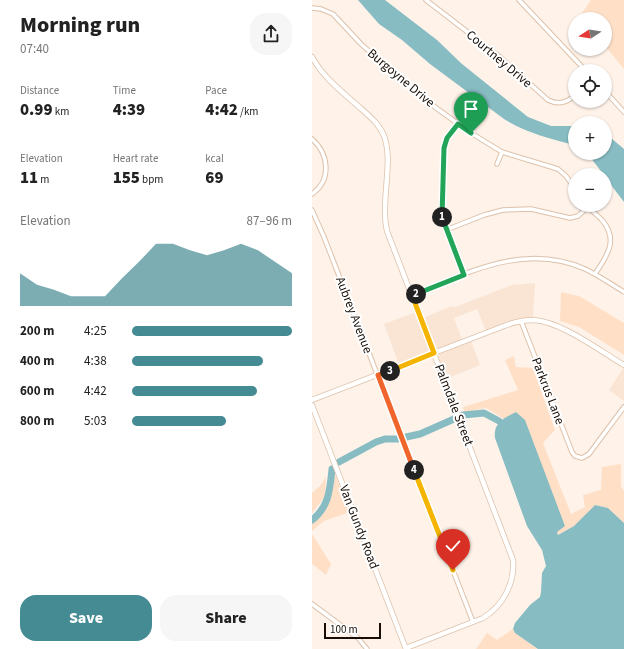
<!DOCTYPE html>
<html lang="en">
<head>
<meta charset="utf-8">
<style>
  :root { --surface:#fff; --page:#f6f6f6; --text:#222; --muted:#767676; --accent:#448b94 }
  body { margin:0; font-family:"Source Sans 3",sans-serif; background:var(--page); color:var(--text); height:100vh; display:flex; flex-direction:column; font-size:15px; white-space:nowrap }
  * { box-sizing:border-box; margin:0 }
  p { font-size:13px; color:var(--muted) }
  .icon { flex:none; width:22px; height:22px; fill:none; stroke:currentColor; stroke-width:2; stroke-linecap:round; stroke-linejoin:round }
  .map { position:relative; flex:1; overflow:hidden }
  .details { display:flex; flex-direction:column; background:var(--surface); width:312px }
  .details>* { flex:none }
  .needle { width:26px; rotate:258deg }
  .controls { position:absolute; left:256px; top:12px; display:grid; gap:8px }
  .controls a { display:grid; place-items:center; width:44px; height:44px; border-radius:50%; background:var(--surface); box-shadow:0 1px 3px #0004; font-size:20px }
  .scale { position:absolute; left:12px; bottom:10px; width:57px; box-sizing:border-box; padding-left:4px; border:2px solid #160d06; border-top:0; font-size:11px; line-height:14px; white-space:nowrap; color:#160d06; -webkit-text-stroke:3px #fff; paint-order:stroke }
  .pin { position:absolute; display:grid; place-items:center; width:34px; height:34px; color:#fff; margin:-41px -17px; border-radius:50% 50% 50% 0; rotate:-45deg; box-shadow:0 0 4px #0007 }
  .pin .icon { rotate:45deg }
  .km { position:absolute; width:20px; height:20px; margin:-10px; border-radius:50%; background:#222; color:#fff; font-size:11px; line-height:20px; text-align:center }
  .round { display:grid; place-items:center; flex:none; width:42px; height:42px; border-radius:16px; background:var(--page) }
  .overview { display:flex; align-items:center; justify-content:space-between; height:68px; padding:0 20px }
  h1 { font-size:22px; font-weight:800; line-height:30px }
  .stats { display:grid; grid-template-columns:repeat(3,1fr); gap:6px; height:68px; padding:4px 20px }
  .stats div { display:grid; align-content:center }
  .stats b { font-size:17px; font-weight:800 }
  .stats small { font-size:11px; font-weight:400 }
  .stats p { font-size:11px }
  .chart { height:112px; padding:8px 20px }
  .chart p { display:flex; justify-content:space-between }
  .chart svg { width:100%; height:72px; margin-top:4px; fill:var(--accent); opacity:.7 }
  .action { display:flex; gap:8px; margin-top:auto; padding:8px 20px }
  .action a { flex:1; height:46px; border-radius:16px; background:var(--accent); color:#fff; font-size:16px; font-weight:800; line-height:46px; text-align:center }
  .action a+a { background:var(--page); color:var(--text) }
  ul { padding:0 20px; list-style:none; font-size:13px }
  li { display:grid; grid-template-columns:64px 48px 1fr; align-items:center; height:30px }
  li i { height:10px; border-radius:5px; background:var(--accent) }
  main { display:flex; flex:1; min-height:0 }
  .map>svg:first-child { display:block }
  .built { fill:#fae5d4 }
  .green { fill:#ffe0c7 }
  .water { fill:#87bcc3 }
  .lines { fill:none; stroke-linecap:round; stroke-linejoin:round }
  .river { stroke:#87bcc3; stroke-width:7 }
  .street-casing { stroke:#ddc1aa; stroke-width:5.5 }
  .secondary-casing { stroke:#ddc1aa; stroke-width:6 }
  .street { stroke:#fff; stroke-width:3.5 }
  .secondary { stroke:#fff; stroke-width:4.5 }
  .split-1-casing { stroke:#fff; stroke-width:8 }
  .split-2-casing { stroke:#fff; stroke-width:8 }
  .split-3-casing { stroke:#fff; stroke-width:8 }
  .split-4-casing { stroke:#fff; stroke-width:8 }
  .split-5-casing { stroke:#fff; stroke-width:8 }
  .split-1 { stroke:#22a559; stroke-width:5 }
  .split-2 { stroke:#22a559; stroke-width:5 }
  .split-3 { stroke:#f5b400; stroke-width:5 }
  .split-4 { stroke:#f0652b; stroke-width:5 }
  .split-5 { stroke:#f5b400; stroke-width:5 }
  .labels { text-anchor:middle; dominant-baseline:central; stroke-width:4; stroke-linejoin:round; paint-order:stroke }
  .street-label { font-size:13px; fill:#160d06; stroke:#fff }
</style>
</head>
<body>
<main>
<section class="details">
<div class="overview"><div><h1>Morning run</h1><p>07:40</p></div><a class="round"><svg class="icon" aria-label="share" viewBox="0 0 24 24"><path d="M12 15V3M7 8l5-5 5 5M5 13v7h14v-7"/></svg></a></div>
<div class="stats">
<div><p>Distance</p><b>0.99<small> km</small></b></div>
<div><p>Time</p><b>4:39</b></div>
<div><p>Pace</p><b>4:42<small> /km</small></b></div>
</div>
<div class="stats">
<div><p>Elevation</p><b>11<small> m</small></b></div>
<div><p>Heart rate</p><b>155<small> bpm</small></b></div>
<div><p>kcal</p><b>69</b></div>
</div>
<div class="chart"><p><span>Elevation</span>87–96 m</p>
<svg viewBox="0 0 160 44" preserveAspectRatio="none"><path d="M0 44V24L10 31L20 34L30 38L40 38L50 38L60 27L70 17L80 6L90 6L100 10L110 13L120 10L130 6L140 10L150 17L160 24V44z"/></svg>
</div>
<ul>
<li><b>200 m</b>4:25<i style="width:100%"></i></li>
<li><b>400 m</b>4:38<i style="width:82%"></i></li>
<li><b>600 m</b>4:42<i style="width:78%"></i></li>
<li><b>800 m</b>5:03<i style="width:59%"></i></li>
</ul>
<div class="action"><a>Save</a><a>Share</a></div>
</section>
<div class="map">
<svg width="312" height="649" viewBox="0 0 312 649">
  <rect width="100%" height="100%" fill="#fef2e9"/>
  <path class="built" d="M223,283l-2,35 -13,1 -34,12 -9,-22 -23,9 8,22 -23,9 -4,-2 -12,-29 29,-12 3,1 57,-22z
    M104,312l14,37 -1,2 -2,2 -28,12 -15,-41z
    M159,341l9,24 -34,14 -8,-21 2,-4z
    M312,367v34l-15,-11z"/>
  <path class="green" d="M279,0h33v69l-19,-23v-27h-27z
    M249,292l18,4 45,27v32l-45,-28 -19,-6z
    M202,356l2,11 17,1 22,62 -12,13 28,71 14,-7 -2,-12 18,-5 1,-23 19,-3v22l3,5v32l-16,-15 -13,-3 -21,21 -16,9 -42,-123 -12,7 -18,-11 -22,4 -1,-5 55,-17 -13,-30z
    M23,474l15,38 -26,9 -12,10v-8c17,-13 20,-28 23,-49z
    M14,477l-1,19 -13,17v-20l8,-7z
    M0,534l19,30 -5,11 -14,-11z
    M201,629l2,4 23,16h-62l11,-16 10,7z"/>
  <path class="water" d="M46,0h27l52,40 25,24 66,53 23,9h24v19c-24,-6 -49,-12 -71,-26l-74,-55 -28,-24 -23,-16z
    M293,133l19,16v53l-19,-25v-2h-1l-17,-22h18z
    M204,412l9,8 40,106 -8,6 1,3 16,-9 21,-21 13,3 16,15v126h-86l-23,-16 -2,-4 2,-6 15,-18 10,-8 1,-5 1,-19 4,-7 -4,-16 -15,-24 -32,-88c-2,-15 9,-20 21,-26z"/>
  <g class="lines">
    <path class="river" d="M151,415l21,-2 15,8
      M94,437l14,-3 34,-15
      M27,462l37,-20 9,-3h13
      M0,520c17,-13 18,-31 20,-51"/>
    <defs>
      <path id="street" d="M114,0l74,57 48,43c10,5 19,3 27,-5
        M207,0l67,71
        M0,8l9,1 12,5 28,30 60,53 50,36 31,19 56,17 8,7 9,13
        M293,91l19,21
        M146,123l-11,15 -3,10 -3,66 23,61
        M0,139c17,15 20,41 0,55
        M185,164l5,-12
        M274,205c5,5 11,10 16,15 17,20 5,36 -7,54
        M0,210l12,27 149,385
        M134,230l38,-15 19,-5 28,-1 39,9 8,-2 10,-9
        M100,295c56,-22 112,-53 173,-26 13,6 26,15 39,23
        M209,321l51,131 3,4 7,2 7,-4 35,-47
        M0,604l46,34 9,11"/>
      <path id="secondary" d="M0,57c11,20 29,34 46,49 10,9 21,17 26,30 10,26 -4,65 3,95l126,329c2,23 -10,46 -30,58l-77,30
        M0,400l192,-74c10,-4 20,-6 30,-6 28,2 66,31 90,45
        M0,405l94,244"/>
    </defs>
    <use href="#street" class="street-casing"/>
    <use href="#secondary" class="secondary-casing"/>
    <use href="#street" class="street"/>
    <use href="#secondary" class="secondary"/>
  </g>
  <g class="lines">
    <defs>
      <path id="split-1" d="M130,217l2,-69 3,-10 11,-14 13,9"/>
      <path id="split-2" d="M104,294l48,-19 -22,-58"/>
      <path id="split-3" d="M78,371l44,-18 -22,-58 4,-1"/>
      <path id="split-4" d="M78,371l-12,4 36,95"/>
      <path id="split-5" d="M102,470l39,100"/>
    </defs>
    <use href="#split-1" class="split-1-casing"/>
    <use href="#split-2" class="split-2-casing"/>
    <use href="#split-3" class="split-3-casing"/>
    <use href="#split-4" class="split-4-casing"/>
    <use href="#split-5" class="split-5-casing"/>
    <use href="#split-1" class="split-1"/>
    <use href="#split-2" class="split-2"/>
    <use href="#split-3" class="split-3"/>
    <use href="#split-4" class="split-4"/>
    <use href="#split-5" class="split-5"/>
  </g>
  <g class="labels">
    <g class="street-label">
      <text transform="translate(187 59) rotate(40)">Courtney Drive</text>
      <text transform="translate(89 78) rotate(40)">Burgoyne Drive</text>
      <text transform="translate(42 315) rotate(69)">Aubrey Avenue</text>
      <text transform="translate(236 391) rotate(69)">Parkrus Lane</text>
      <text transform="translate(142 405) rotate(69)">Palmdale Street</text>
      <text transform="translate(47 527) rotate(69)">Van Gundy Road</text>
    </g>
  </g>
</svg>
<div class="controls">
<a><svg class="needle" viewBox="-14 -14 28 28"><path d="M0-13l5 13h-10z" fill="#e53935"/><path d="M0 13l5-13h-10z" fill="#767676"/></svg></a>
<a><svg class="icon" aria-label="locate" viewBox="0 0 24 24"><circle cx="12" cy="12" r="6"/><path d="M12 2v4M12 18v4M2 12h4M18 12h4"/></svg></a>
<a>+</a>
<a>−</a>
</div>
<div class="scale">100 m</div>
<div class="pin" style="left:159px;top:133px;background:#1e9e55"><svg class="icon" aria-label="arrive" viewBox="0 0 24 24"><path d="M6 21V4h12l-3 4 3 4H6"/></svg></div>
<div class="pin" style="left:141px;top:570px;background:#d93025"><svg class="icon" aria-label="check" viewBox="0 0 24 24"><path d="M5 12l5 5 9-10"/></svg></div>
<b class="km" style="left:130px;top:217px">1</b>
<b class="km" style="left:104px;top:294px">2</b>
<b class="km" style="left:78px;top:371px">3</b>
<b class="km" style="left:102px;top:470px">4</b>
</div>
</main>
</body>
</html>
